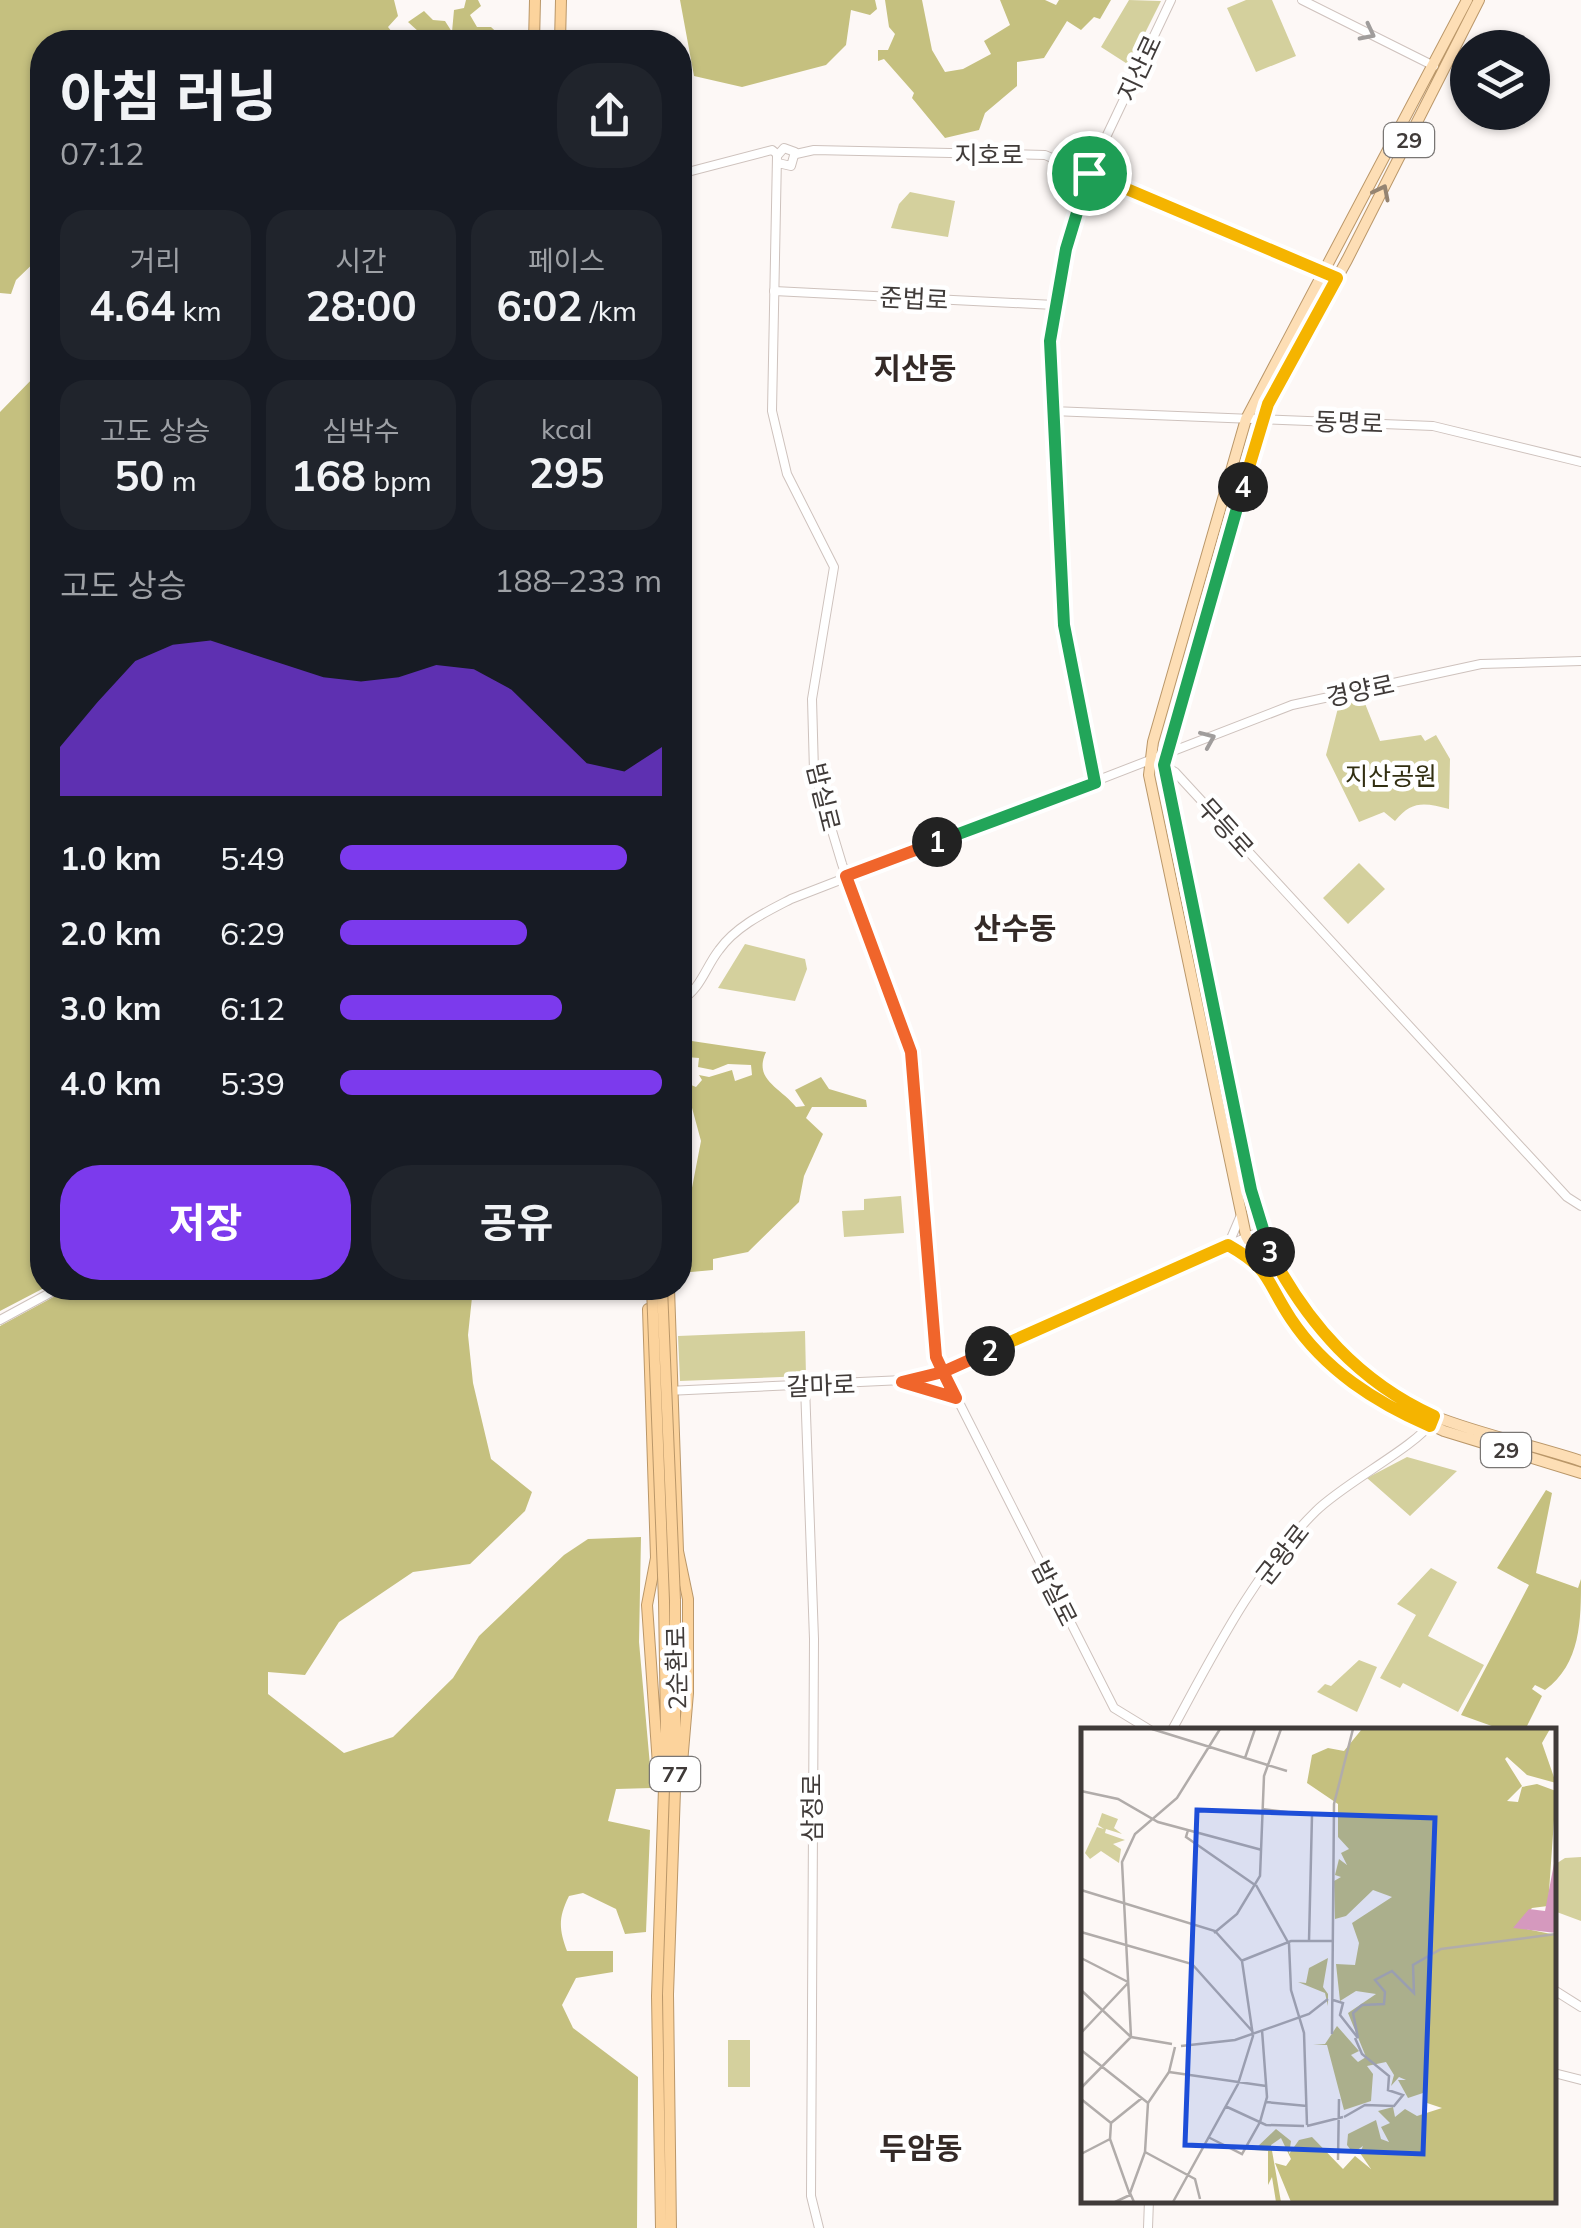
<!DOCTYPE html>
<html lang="ko">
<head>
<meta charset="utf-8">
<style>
  :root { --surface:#171b24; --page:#20242c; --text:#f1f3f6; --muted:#9ea1a6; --accent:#7c3aed }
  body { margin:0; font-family:Mulish,"Noto Sans KR",sans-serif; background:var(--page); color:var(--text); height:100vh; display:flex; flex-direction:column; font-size:38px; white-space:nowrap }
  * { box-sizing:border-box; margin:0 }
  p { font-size:32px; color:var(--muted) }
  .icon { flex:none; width:55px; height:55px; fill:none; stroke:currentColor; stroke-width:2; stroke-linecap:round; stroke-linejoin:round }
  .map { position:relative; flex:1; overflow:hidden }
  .side { position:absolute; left:30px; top:30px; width:662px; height:1270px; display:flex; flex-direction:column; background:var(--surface); border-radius:40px; box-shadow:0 2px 8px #0004 }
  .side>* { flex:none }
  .tools { position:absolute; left:1450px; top:30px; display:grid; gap:20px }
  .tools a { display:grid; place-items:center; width:100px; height:100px; border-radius:50%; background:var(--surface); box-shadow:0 2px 8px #0004; font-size:50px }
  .pin { position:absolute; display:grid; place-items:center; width:85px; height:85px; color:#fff; margin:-42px; border:5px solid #fff; border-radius:50%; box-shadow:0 2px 10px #0007 }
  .km { position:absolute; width:50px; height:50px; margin:-25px; border-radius:50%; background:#222; color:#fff; font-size:28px; line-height:50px; text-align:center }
  .round { display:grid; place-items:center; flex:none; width:105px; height:105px; border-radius:40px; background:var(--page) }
  .overview { display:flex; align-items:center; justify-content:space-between; height:170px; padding:0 30px }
  h1 { font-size:55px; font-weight:700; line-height:75px }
  .figures { display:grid; grid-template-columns:repeat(3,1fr); gap:15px; height:170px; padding:10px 30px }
  .figures div { display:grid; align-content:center; border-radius:25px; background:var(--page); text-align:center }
  .figures b { font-size:42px; font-weight:700 }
  .figures small { font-size:28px; font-weight:400 }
  .figures p { font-size:28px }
  .chart { height:280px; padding:20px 30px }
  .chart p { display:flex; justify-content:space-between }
  .chart svg { width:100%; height:180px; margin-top:10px; fill:var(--accent); opacity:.7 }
  .cta { display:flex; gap:20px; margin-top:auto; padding:20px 30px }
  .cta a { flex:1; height:115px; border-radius:40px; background:var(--accent); color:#fff; font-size:40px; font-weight:700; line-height:115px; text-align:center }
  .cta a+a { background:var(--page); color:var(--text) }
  ul { padding:0 30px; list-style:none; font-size:32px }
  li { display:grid; grid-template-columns:160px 120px 1fr; align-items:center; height:75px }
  li i { height:25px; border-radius:12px; background:var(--accent) }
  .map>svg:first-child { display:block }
  .green { fill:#d4d09d }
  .forest { fill:#c5c07f }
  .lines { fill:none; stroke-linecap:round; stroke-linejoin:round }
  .tertiary-casing { stroke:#cec2bd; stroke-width:10 }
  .secondary-casing { stroke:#cec2bd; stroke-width:10 }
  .primary-casing { stroke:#ba9769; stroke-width:12 }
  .trunk-casing { stroke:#ba9769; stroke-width:12 }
  .tertiary { stroke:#fff; stroke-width:8 }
  .secondary { stroke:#fff; stroke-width:8 }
  .primary { stroke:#fddeb5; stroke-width:10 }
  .trunk { stroke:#fcd39c; stroke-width:10 }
  .trunk-bridge-casing { stroke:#ba9769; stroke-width:12; stroke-linecap:butt }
  .trunk-bridge { stroke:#fcd39c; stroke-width:10 }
  .oneway { stroke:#a09d9c }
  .oneway2 { stroke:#958471 }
  .split-1-casing { stroke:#fff; stroke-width:20 }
  .split-2-casing { stroke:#fff; stroke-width:20 }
  .split-3-casing { stroke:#fff; stroke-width:20 }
  .split-4-casing { stroke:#fff; stroke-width:20 }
  .split-5-casing { stroke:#fff; stroke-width:20 }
  .split-1 { stroke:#22a559; stroke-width:12 }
  .split-2 { stroke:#f0652b; stroke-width:12 }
  .split-3 { stroke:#f5b400; stroke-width:12 }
  .split-4 { stroke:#22a559; stroke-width:12 }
  .split-5 { stroke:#f5b400; stroke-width:12 }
  .labels { text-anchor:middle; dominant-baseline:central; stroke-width:9; stroke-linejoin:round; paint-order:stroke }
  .shield { fill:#fff; stroke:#797674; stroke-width:2.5 }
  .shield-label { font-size:22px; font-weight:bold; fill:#403b39 }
  .street-label { font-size:25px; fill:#403b39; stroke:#fff }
  .park-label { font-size:25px; fill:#322f12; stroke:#fff }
  .quarter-label { font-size:30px; font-weight:bold; fill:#342a27; stroke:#fff }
  .inset-road { fill:none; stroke:#b1acaa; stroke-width:2.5 }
  .view { fill:#1d4ed8; fill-opacity:0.15; stroke:#1d4ed8; stroke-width:5 }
  .inset-edge { fill:none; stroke:#403b39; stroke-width:5 }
</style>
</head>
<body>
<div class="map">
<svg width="1581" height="2228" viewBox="0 0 1581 2228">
  <rect width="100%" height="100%" fill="#fdf8f6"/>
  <path class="green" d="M1129,0l32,1 -32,64 -28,-18z
    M1246,0h26l24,56 -40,16 -29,-64z
    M910,192l45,9 -7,36 -57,-9 8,-24z
    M1340,700l24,1 16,40 41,-6 4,6 11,-6 14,24 -1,50c-24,-6 -37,-9 -54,12l-11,-9 -25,10 -33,-67z
    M1359,863l26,26 -37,35 -25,-26z
    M745,944l60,15 2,10 -12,32 -77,-13z
    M901,1196l3,37 -60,4 -2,-26 22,-1v-11z
    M805,1331l1,45 -126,5 -2,-45z
    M1407,1457l50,14 -47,45 -43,-38z
    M1431,1568l26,14 -29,54 56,29 -26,47 -55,-29 -3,5 -20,-10 36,-63 -19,-11z
    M1359,1660l18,7 -20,45 -40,-20 8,-8 6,2z
    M1581,1857v64l-27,-10v-46l11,-7z
    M728,2040h22v47h-22z"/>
  <path class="forest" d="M0,0h394l4,16 -10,11 12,15h-358v213l-26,25 -5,14 -11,-1z
    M466,0h12l3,6 -11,9 7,12h14l16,15h-105l17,-10 -11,-10 16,-11 9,9 12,1 7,11 2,-22 10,-2z
    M680,0h195l2,9 -7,6 -19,-5 -5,35 -20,20 -84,22 -48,-11z
    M885,0h37l10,50 13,22 18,-3 28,-15 -7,-13 26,-16 -10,-25h45l11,5 3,-5h52l-11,19 -6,-2 -13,13 -14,-9 -23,37 -27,4v24l-32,27 -6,17 -34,8 -33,-40 2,-5 -30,-34 -6,2v-11h10l7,-16 -6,-7z
    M42,374l2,914 -44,23v-899l36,-37z
    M682,1029l6,2 -3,9 81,12c-13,28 14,35 30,55l9,-1 -10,-16 26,-13 8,12 37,11 1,7h-55l-6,11 17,16 -19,42 -5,26 -51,50 -35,7v11l-33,3v-23l21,-109 -16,-59 6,-4v7l5,2 6,-7 -3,-5 10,2 23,-7 3,11 17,-6 -1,-10 -23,-1 -15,6 -15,-3 1,-9 -13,-1 -6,-8z
    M70,1288h403l-5,47 5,48 18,76 41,33 -7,19 -55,53 -57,8 -74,50 -34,53 -37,-3v22l76,59 49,-16 60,-59 26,-42 85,-81 24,-16 53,-2 -2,105 13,146 -36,1 -8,32 42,9 -4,102 -21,2 -9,-25 -33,-16 -14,3c-11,22 -10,33 -2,55h46v21l-37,6 -14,27 11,23 65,49 -1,151h-637v-902z
    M1546,1490l6,3 -16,80 42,15 3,-9c0,41 0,85 -36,111l-10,-5 -3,4 10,7 -17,34h-22l-42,-15 68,-130 -32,-17z"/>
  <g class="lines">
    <defs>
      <path id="tertiary" d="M1302,0l132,66
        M796,154l18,-4 231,5 292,123
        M774,291l280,14
        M1052,411l381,15 148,36
        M1163,765l12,7 392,425 14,9
        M1095,783l-31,-158 -12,-304 14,-72 23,-76 82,-173
        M680,1001c21,-12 25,-33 39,-51 17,-24 47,-38 72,-51l501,-194 189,-41 100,-3
        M1229,1243l12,-28
        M911,1384l45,15
        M805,1386l9,253 -3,557 8,32
        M667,1391l258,-12 336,-148
        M1554,1990l27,17"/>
      <path id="secondary" d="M778,163l13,3 4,-14 -11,-4 -7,8 -5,255 15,63 47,93 -22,132 2,72 28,93 69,188 25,305 178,351 36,22
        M680,174l92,-24 5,4
        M0,1320l59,-32
        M1172,1730c41,-75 82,-158 144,-219 28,-28 99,-64 116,-89
        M1554,2073l27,7
        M1148,2228l1,-28"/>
      <path id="primary" d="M1467,0l-221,419 -93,323 -4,33 97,461 44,82 42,48 41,32 71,33 137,42
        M1479,0l-132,260 -80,144 -103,354 97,473c29,78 95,155 173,185 48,19 99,29 147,45
        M1228,1245l29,17"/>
      <path id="trunk" d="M534,42l1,-42
        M560,42l1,-42
        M669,1288l9,263 10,48v94l-7,82
        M648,1309l8,249 -9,47 11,160
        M661,1393l2,38
        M661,2228l-4,-232 9,-268 -2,-127
        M671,2228l-3,-234 7,-204v-190"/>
    </defs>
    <use href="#tertiary" class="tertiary-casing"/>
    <use href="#secondary" class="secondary-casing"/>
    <use href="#primary" class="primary-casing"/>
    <use href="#trunk" class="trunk-casing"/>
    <use href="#tertiary" class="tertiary"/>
    <use href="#secondary" class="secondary"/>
    <use href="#primary" class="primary"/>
    <use href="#trunk" class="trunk"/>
    <defs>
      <path id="trunk-bridge" d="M652,1288l12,313
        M662,1288l13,312"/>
    </defs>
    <use href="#trunk-bridge" class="trunk-bridge-casing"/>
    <use href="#trunk-bridge" class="trunk-bridge"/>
  </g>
  <defs><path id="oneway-chevron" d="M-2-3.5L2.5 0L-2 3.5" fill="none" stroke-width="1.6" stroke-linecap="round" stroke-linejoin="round" transform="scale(2.5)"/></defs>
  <g class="oneway">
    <use href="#oneway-chevron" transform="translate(1368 33) rotate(27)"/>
    <use href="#oneway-chevron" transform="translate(1208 739) rotate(-23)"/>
  </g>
  <use class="oneway2" href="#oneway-chevron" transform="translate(1382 192) rotate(-63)"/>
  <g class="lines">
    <defs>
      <path id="split-1" d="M937,842l158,-59 -31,-158 -14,-284 16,-92 23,-76"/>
      <path id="split-2" d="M937,842l-91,34 65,176 25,305 7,15 -41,10 54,16 -13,-26 47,-21"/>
      <path id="split-3" d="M990,1351l238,-106c44,25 37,35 63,74 34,51 84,83 139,107l4,-10c-75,-34 -126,-92 -164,-164"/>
      <path id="split-4" d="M1243,487l-79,278 87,425 19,62"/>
      <path id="split-5" d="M1089,173l248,105 -69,126 -25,83"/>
    </defs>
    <use href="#split-1" class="split-1-casing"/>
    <use href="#split-2" class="split-2-casing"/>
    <use href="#split-3" class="split-3-casing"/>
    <use href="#split-4" class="split-4-casing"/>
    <use href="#split-5" class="split-5-casing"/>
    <use href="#split-1" class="split-1"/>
    <use href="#split-2" class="split-2"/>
    <use href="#split-3" class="split-3"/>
    <use href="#split-4" class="split-4"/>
    <use href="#split-5" class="split-5"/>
  </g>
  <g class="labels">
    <g class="shield">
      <rect x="1384" y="123" width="50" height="34" rx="8"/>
      <rect x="1481" y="1433" width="50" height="34" rx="8"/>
      <rect x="650" y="1757" width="50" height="34" rx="8"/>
    </g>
    <g class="shield-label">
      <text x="1409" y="140">29</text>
      <text x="1506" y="1450">29</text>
      <text x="675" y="1774">77</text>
    </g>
    <g class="street-label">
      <text transform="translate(1139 68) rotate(-65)">지산로</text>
      <text x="989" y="154">지호로</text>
      <text transform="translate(914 298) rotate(3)">준법로</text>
      <text transform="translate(1349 422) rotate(2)">동명로</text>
      <text transform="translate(1360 690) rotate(-12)">경양로</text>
      <text transform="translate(824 797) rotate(76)">밤실로</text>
      <text transform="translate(1226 827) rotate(48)">무등로</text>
      <text transform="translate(821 1385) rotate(-2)">갈마로</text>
      <text transform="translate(1282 1554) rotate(-52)">군왕로</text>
      <text transform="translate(1055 1593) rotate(63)">밤실로</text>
      <text transform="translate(676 1668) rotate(-91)">2순환로</text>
      <text transform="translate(811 1808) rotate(-90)">삼정로</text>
    </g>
    <g class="park-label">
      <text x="1391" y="775">지산공원</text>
    </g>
    <g class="quarter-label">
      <text x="915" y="368">지산동</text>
      <text x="1015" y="928">산수동</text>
      <text x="921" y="2148">두암동</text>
    </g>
  </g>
  <g transform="translate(1081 1728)">
    <rect width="475" height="475" fill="#fdf8f6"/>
    <path d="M21,85l16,6 -4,9 8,6 -16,-5 -1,4 20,7 -12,4 8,5 -2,14 -18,-12 -11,8 -5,-6 12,-26 7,2 -6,-4z" fill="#d4d09d"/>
    <path d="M281,1h188l-8,14 14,40 -29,-8 -20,-18 -2,2 17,27 -15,15 11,1 4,-15 15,-3 19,7 -8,115 -16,2 -16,19 40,8v267h-265l-16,-39 11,3 5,-7 -10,-21 -10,7 10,57h-5l-4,-25 -4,8v-34l-14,-1 22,-21 15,12 -2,13 10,-14 13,-3 31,32 12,-13 16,13 -11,-16 3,-7 -10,7 -6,-8 1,-11 28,-14 5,19 8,3 -8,-15 9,-4 -12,-12 15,-4 2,10 10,-8 12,7 25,-8 -15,-5 -1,-11 -18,6 -10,-18h8l-7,-3 -8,9 3,-11 -8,-13 -19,4 6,8 -2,27 -27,9 -17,-65h-14l12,-1 12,-18 22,25 -8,4 7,7 8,-5 -18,-44 28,-19 -20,-3 -16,10 -4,-37 19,1 4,-22 -7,-20 40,-26 -19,-7 -27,26 -11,3 -1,-38 7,-4 -6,-2 4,-16 8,6 -6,-12 8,-4 -11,-12v-33l-31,-21 5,-28 16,-7 16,3zM247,230l-5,29 5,7v12l-3,-13 -27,-11 8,1 3,-15z" fill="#c5c07f"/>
    <path d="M475,125v80l-43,-5 16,-19 16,2z" fill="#d599be"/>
    <path class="inset-road" d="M71,1l135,42M164,30l10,-29M0,63l37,8 40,23 104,28M181,81l50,6 -3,126M107,102l-2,7 69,48M175,157l33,59 2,46 13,43 3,92M0,162l134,41 27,30 11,75 -15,48 -65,118M0,204l111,32 61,68M133,205l23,-19 23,-38 4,-100 17,-47M0,230l47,24M160,233l50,-20h41M0,262l50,47 41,7M252,272l10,3 -3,12 18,23 -5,-25 9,-8 22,-1 1,-12 -10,-12 17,-9 22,22 -1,-28 28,-16 115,-15M0,305l47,-50M251,306l2,-230 19,-75M100,318l54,-6 74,-26 19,-15M0,322l67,53M88,344l97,14M0,360l50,-51 -9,-175 13,-28 42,-36 43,-69M0,371l30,24M185,374l41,4M67,375l21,-31 6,-25M144,378l41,19 38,1M263,389l21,-12 29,1 9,-11 -15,-5 1,-14 -27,-22 -7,-16M226,398l36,-9M127,409l34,17 18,-32 7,-25 -5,-67M29,411l20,56 -15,7M29,411l1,-16 31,-25M64,424l50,27 5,20M0,426l29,-15M257,432l1,-61M53,474l-4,-9 15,-41 3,-49"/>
    <path class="view" d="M116,82l238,8 -12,336 -238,-9z"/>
    <rect width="475" height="475" class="inset-edge"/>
  </g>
</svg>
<div class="tools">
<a><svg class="icon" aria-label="layers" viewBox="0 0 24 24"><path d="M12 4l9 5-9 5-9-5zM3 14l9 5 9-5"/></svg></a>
</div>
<div class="pin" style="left:1089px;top:173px;background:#1e9e55"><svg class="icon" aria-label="arrive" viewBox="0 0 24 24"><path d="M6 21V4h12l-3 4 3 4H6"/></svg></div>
<b class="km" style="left:937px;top:842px">1</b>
<b class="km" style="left:990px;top:1351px">2</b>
<b class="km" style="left:1270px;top:1252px">3</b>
<b class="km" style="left:1243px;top:487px">4</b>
<section class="side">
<div class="overview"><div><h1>아침 러닝</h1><p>07:12</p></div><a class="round"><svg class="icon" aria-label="share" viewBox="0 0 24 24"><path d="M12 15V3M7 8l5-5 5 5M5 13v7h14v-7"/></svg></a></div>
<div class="figures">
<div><p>거리</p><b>4.64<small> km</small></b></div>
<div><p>시간</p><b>28:00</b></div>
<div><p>페이스</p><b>6:02<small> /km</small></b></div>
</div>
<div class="figures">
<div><p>고도 상승</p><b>50<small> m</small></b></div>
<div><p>심박수</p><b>168<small> bpm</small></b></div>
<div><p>kcal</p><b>295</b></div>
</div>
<div class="chart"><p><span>고도 상승</span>188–233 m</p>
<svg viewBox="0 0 160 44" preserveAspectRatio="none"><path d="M0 44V32L10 21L20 11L30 7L40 6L50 9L60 12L70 15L80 16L90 15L100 12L110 13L120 18L130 27L140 36L150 38L160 32V44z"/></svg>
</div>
<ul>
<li><b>1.0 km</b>5:49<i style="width:89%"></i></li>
<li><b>2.0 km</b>6:29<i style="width:58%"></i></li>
<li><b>3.0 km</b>6:12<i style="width:69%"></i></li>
<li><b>4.0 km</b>5:39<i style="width:100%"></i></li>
</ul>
<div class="cta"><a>저장</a><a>공유</a></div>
</section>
</div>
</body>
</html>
